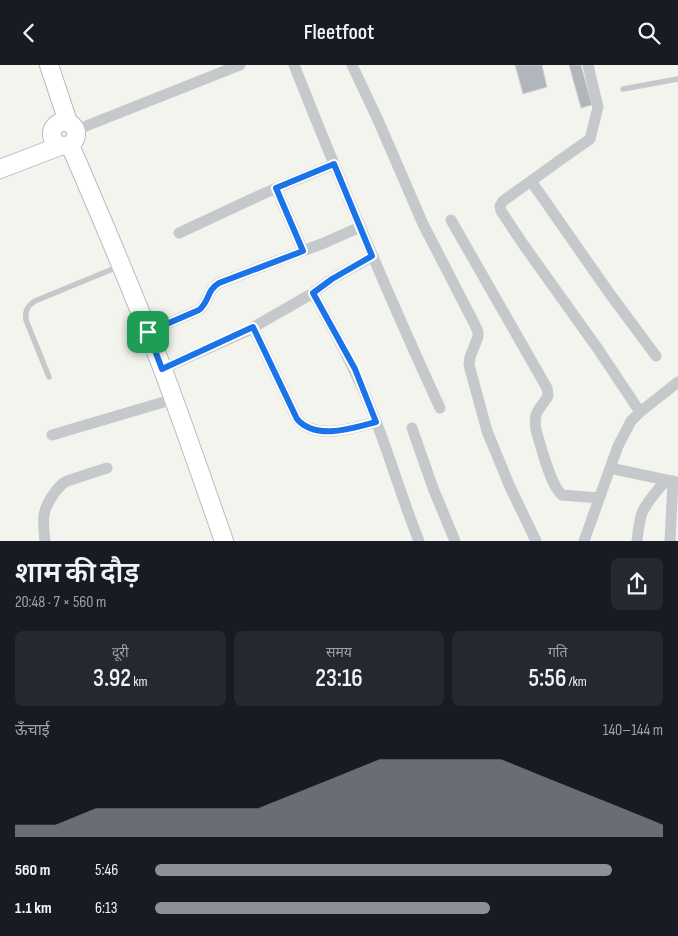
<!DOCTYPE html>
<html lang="hi">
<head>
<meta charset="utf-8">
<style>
  :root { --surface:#171b24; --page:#242831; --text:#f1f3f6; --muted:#9ea1a6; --accent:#8c9099 }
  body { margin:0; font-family:"Sofia Sans Condensed","Noto Sans Devanagari",sans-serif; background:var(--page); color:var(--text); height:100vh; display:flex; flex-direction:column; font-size:19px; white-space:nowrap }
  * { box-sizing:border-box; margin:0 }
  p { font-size:16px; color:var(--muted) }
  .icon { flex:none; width:28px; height:28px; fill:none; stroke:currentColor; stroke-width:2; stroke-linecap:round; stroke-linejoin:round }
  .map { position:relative; height:476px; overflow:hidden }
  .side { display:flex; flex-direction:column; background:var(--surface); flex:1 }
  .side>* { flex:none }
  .pin { position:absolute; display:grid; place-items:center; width:42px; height:42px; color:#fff; margin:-21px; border-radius:10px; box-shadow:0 2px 8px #0006 }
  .round { display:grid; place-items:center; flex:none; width:52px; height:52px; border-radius:8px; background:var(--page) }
  .head { display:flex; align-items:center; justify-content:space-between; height:85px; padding:0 15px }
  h1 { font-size:28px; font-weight:600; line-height:38px }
  .stats { display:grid; grid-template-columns:repeat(3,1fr); gap:8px; height:85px; padding:5px 15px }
  .stats div { display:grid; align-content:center; border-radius:8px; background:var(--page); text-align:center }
  .stats b { font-size:25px; font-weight:600 }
  .stats small { font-size:14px; font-weight:400 }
  .stats p { font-size:14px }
  .chart { height:140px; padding:10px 15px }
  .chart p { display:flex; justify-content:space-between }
  .chart svg { width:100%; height:90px; margin-top:5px; fill:var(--accent); opacity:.7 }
  ul { padding:0 15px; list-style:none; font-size:16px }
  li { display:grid; grid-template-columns:80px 60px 1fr; align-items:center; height:38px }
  li i { height:12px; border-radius:6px; background:var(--accent) }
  header { display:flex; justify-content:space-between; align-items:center; height:65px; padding:0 15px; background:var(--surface); font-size:22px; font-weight:600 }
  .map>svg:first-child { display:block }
  .building { fill:#b0b6bc; stroke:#d5d5d2 }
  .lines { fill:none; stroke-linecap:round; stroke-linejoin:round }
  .primary-casing { stroke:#b8bbbf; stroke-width:20 }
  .lane { stroke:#c6c9cc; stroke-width:5.5 }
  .street { stroke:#c6c9cc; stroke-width:11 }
  .primary { stroke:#fff; stroke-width:18 }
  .route-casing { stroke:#fff; stroke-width:10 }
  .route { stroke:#1a73e8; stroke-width:6 }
</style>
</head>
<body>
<header><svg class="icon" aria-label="back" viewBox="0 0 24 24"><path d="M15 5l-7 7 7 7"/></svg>Fleetfoot<svg class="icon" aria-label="search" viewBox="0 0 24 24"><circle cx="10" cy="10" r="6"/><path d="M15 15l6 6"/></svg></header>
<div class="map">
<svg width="678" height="476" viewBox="0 0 678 476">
  <rect width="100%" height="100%" fill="#f4f4ef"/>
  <path class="building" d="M515,0h27l5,22 -24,7z
    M569,0h12l11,40 -11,3z"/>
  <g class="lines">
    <defs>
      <path id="primary" d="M49,0l19,57
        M52 69a12 12 0 1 1 24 0a12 12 0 1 1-24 0Z
        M70,80c32,74 64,149 93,225 21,56 41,114 61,171
        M0,104l60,-23"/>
    </defs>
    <use href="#primary" class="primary-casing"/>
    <path class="lane" d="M623,24l55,-10
      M49,312l-23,-57c-1,-9 1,-14 9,-19l85,-35"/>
    <path class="street" d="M294,0c46,116 94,230 146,343
      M352,0l26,55 45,104 52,101 3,7v5l-8,20 -1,8 18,66 23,56 26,54
      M588,0l10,42 -8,32 -27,19 -60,43 -3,5 1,5 22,33 75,105 42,63
      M76,65l164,-65
      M531,116l79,113 46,62
      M276,123l27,63
      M451,155l96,168 1,8c-9,15 -15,15 -12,34 5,16 14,55 26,65l37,3
      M179,168l86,-40 69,-29
      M313,228c21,38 42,75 58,116 18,43 30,88 48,132
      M253,262l44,92c19,22 56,9 79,3
      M148,267l51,-22c11,-9 7,-19 20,-27l105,-40 36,-16
      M162,304l85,-38 66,-38 19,-14 41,-23
      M412,363l21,60 22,53
      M52,370l122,-36
      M610,403l56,12 12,2
      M45,476c-2,-20 -4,-29 8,-46 4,-6 8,-11 14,-14l40,-13
      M584,476l34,-95 13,-25 9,-9 38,-30
      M637,476c1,-9 2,-19 5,-28 5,-12 16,-23 24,-33
      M670,476l3,-60"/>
    <use href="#primary" class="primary"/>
  </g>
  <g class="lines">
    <defs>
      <path id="route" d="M334,99l38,92 -40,23 -19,14 42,76 21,53c-23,6 -60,19 -79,-3l-44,-92 -91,42 -14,-37 51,-22c11,-9 7,-19 20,-27l84,-32 -27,-63z"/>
    </defs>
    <use href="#route" class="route-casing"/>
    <use href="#route" class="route"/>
  </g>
</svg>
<div class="pin" style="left:148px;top:267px;background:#1e9e55"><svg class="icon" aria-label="arrive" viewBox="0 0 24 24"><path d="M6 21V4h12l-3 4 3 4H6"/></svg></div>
</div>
<section class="side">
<div class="head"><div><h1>शाम की दौड़</h1><p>20:48 · 7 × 560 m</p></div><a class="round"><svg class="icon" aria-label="share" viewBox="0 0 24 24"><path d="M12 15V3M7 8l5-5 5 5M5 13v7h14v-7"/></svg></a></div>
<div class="stats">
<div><p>दूरी</p><b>3.92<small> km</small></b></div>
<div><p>समय</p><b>23:16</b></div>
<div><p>गति</p><b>5:56<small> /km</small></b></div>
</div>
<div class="chart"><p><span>ऊँचाई</span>140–144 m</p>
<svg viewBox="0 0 160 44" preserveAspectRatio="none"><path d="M0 44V38L10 38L20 30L30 30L40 30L50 30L60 30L70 22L80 14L90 6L100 6L110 6L120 6L130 14L140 22L150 30L160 38V44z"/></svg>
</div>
<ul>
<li><b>560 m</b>5:46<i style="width:90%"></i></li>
<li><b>1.1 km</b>6:13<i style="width:66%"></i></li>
</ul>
</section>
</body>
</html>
